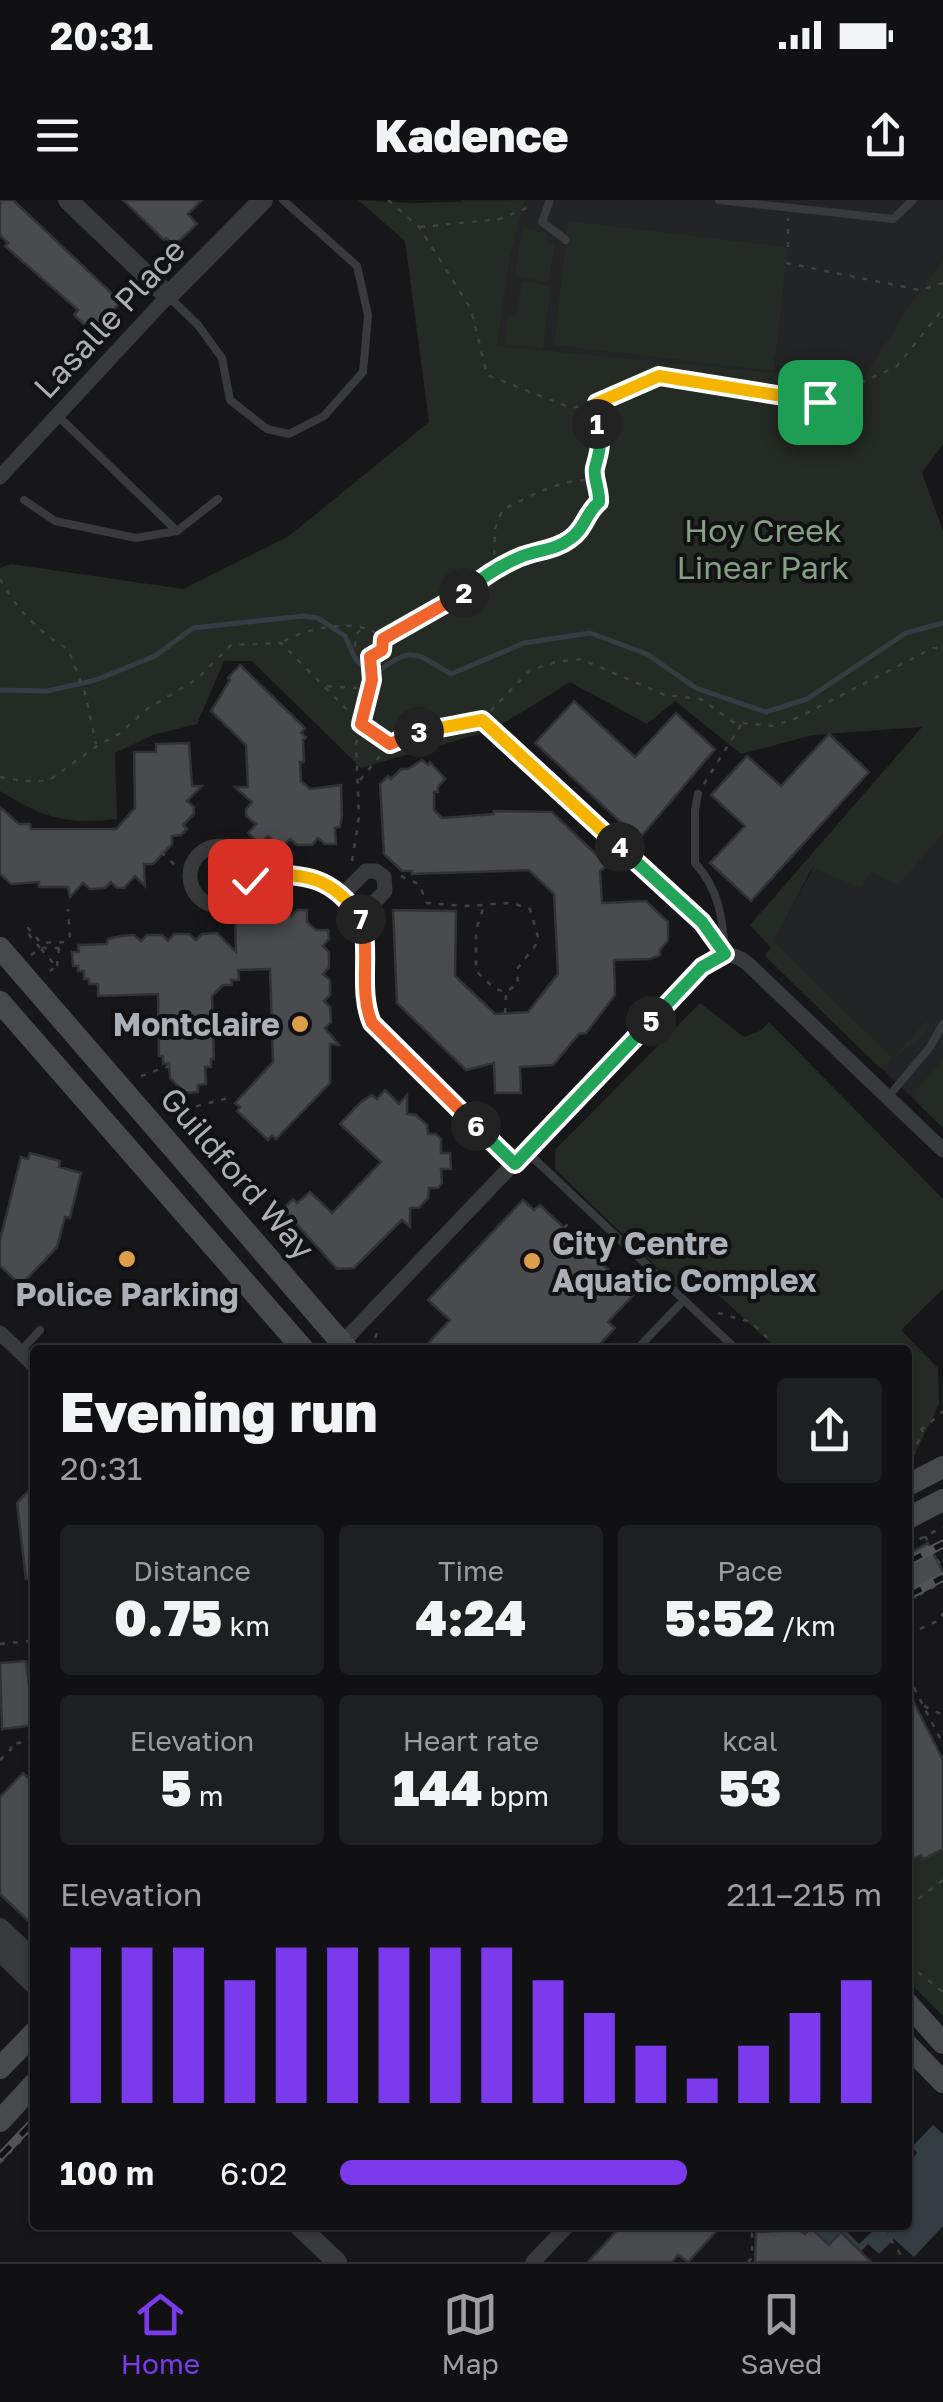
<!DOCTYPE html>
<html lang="en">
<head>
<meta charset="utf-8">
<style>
  :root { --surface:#111113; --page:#1e1f21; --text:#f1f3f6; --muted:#9c9da0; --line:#303133; --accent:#7c3aed }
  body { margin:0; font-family:"Golos Text",sans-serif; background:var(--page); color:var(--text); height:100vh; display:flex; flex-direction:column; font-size:38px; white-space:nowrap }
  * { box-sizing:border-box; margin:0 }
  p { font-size:32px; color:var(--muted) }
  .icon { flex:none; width:55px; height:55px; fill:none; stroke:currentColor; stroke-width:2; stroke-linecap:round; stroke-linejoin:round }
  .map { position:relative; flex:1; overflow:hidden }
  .sheet { position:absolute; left:30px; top:1145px; width:882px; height:885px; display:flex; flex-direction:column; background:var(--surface); border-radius:10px; box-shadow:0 2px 8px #0004,0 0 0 2px var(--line) }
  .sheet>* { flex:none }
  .pin { position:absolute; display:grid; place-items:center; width:85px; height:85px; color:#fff; margin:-42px; border-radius:20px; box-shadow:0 5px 15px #0006 }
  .km { position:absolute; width:50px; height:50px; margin:-25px; border-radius:50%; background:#222; color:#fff; font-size:28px; line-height:50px; text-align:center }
  .round { display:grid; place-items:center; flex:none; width:105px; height:105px; border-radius:10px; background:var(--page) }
  .summary { display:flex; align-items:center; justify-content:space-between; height:170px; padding:0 30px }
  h1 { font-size:55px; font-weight:800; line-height:75px }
  .stats { display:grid; grid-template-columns:repeat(3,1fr); gap:15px; height:170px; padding:10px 30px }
  .stats div { display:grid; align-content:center; border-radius:10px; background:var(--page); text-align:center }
  .stats b { font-size:50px; font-weight:800 }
  .stats small { font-size:28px; font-weight:400 }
  .stats p { font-size:28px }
  .chart { height:280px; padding:20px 30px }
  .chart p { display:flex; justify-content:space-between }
  .chart svg { width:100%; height:180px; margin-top:10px; stroke:var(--accent); stroke-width:6 }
  ul { padding:0 30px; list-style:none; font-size:32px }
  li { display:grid; grid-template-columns:160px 120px 1fr; align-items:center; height:75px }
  li i { height:25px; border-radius:12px; background:var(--accent) }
  .status { display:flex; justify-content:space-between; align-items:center; height:70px; padding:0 50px; background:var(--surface); direction:ltr }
  .status svg { height:28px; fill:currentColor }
  header { display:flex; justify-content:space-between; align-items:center; height:130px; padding:0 30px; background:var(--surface); font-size:45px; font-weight:800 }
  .dock { display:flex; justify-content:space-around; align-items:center; height:140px; border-top:2px solid var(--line); background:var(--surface); font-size:28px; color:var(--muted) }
  .dock a { display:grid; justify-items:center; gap:5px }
  .dock .active { color:var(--accent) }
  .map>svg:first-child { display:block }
  .built { fill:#232426 }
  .green { fill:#242a24 }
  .water { fill:#343d42 }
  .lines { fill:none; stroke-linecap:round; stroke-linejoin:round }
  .stream { stroke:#343d42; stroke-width:5 }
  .building { fill:#494b4e; stroke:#313235; stroke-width:2.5 }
  .path { stroke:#3f4144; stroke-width:2.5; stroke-dasharray:5 8; stroke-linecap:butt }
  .service { stroke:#393a3d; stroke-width:8 }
  .minor { stroke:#393a3d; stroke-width:15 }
  .tertiary { stroke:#393a3d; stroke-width:20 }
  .secondary { stroke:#47494d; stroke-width:22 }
  .rail-casing { stroke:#525458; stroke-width:9 }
  .rail { stroke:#121214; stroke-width:5; stroke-dasharray:15; stroke-linecap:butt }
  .split-1-casing { stroke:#fff; stroke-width:20 }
  .split-2-casing { stroke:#fff; stroke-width:20 }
  .split-3-casing { stroke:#fff; stroke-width:20 }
  .split-4-casing { stroke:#fff; stroke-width:20 }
  .split-5-casing { stroke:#fff; stroke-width:20 }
  .split-6-casing { stroke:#fff; stroke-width:20 }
  .split-7-casing { stroke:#fff; stroke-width:20 }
  .split-8-casing { stroke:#fff; stroke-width:20 }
  .split-1 { stroke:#f5b400; stroke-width:12 }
  .split-2 { stroke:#22a559; stroke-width:12 }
  .split-3 { stroke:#f0652b; stroke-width:12 }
  .split-4 { stroke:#f5b400; stroke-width:12 }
  .split-5 { stroke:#22a559; stroke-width:12 }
  .split-6 { stroke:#22a559; stroke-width:12 }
  .split-7 { stroke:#f0652b; stroke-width:12 }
  .split-8 { stroke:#f5b400; stroke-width:12 }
  .poi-dot { fill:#dd9d4b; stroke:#121214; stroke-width:4 }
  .labels { text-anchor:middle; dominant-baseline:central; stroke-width:8; stroke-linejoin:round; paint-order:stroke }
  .street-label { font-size:32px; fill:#abb0b7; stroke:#121214 }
  .park-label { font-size:32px; fill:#85a084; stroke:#121214 }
  .poi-label { font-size:32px; font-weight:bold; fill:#abb0b7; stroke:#121214; text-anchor:end }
</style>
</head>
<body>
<div class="status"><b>20:31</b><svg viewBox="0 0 49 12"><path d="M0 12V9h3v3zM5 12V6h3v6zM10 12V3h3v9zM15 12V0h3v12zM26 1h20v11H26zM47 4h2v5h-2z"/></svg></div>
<header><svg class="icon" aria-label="menu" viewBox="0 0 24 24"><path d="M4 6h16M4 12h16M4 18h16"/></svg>Kadence<svg class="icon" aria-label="share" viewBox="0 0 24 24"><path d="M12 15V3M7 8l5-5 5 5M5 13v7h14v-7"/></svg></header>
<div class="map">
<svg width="943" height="2062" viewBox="0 0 943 2062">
  <rect width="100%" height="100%" fill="#171719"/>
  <path class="built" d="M461,0h482v109l-250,262 -186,-174z
    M943,619v309l-177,-172 47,-88z"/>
  <path class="green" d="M358,0l52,3 115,-3 -15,56 -13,90 364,35 50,-77 32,-43v183l-21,29 21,58v302l-45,53 -27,-14 -10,16 -49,-20 -38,74 118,116 34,-36 5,1 -8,13 -43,32 -115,-112 6,-8 -21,-23 172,-198 -109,8 -72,19 -66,-53 -28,23 -77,-42 -77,48 -132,38 -109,-107h-28l-27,63 -44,11 -38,18 2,66c-51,6 -74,-1 -117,-28v-223l11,-4 172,25 106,-53 140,-114 -24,-181z
    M568,21l220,26 -14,124 -220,-26z
    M523,27l23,5 3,11 6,1 -7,38 -31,-5 -2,-7z
    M522,81l29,5 -8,62 -39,-4 4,-26 9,-6z
    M700,803l44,34 16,-6 9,-9 174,177v90l-42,41 37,38 1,36 -27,56 -4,-1v-109h-130l-67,-62 -31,2 -125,-121v-19z
    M943,860v68l-26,-25 -2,-12z
    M943,1649v167l-35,-35v-119l13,-7 3,4z"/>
  <path class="water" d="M933,1925l10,9v92l-29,31 -20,-18 -15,15 -11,-10 -7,7 -20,-18 -12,12 -18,-17 -6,6 -6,-4 -36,2 6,-7h71l19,19 20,-19h29v-61l9,-11 -5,-6z"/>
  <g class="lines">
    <path class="stream" d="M0,490l47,1 49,-11 59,-24 38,-28 110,-12 15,2 27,18 10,22 8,9 17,3c34,-26 37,-15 71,4l73,-31 66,-10 57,21 49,34 70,24 41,-13 99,-66 37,-10"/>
  </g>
  <path class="building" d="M0,0h13l108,102 -29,30 -18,-17 4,-5 -73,-64 3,-3 -8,-8z
    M123,0h79l-14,14 9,10 -23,22 -8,-8 -2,2z
    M240,465l65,63 -4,5 5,4 -3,3 1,22h-4l1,19 9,8 31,-4 1,31 -2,11 -5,1 1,16h-11l-7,-6 -6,7h-15l-7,-6 -6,6h-6l-10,-9 -8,8 -12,-11 8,-9 -10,-8v-7l6,-7 -17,-15h13l-2,-42 -35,-34 19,-31 -2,-2z
    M574,501l61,56 41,-44 39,36 -76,90 -104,-96z
    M829,534l40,38 -118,129 -41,-38 35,-37 -34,-31 36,-39 34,30z
    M189,543l3,43h10l-15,15 7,6v7l-11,11 4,4 -6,6 -9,1v8l-19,20h-9l1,22 -10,-10 -11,12h-7l-6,-6 -6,6 -15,1 -7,-6 -13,14 -2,-10h-29v-5l-28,2 -11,-10v-67l19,17h11l1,5h85l19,-21 -1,-56h22v-8z
    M422,560l6,5 2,-3 15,17 -7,8v5h-4v18l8,8 52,-4v-3l58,1 55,53 -7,6 2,32 44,-2 22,21v18l-8,10v5l-10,4 -36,1 1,35 -29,38 -7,1 -26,31 -33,2 1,26h-26l-1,-30 -28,7 -69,-67 -4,-93 63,1 -1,65 40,38 33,-2 30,-38 -4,-80 -25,-24 -117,4v-3h-10l-18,-17 -4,-70 8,-8 3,3 10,-10h7z
    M270,710h15l6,6 6,-6h10v12l9,8h12l1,9 -6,7 6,6v15l-6,7 7,6v15l-6,6 6,6 1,15 -6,6 14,17 -9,-1v39l-54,56 -4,-4 -4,5 -31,-29 3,-4 -5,-4 38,-41 -3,-93 -32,1 1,10h-8l1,5h-9l-11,11 2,63h-3v8h-6l1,17 -8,1v7l-13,1 -15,-15 -1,-15 -6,1v-8h-4l-1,-62 -60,2v-12h-9v-5h-5v-8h-6v-5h-5l-1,-14h7l-1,-7 29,-1 1,-5 13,-3 13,-1 7,6 6,-6h15l6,6 6,-7h15l7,6 6,-6 15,-1 19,19 -1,-36 31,-2z
    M385,890l14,14 8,-9v19l9,1 11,10 1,9h8l5,5v14h9l1,16h-10l1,14 -4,5h-9l-1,10 -9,10h-9v19l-8,-7 -48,48 -17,1 -54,-60 10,-10 4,4 13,-11 22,21 49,-51 -41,-38 21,-22 11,-7 5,4z
    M30,953l30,8 -1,6 22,6 -11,45 -5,-1 -8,30 -36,38 -21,-19v-26l21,-83 7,2z
    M523,1000l11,10 6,-5 94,89 -26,28 7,6 -21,22h-172l28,-30 -22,-20z
    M35,1284v94l-9,1 -9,-76z
    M928,1343l15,29v8l-35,19v-45z
    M26,1461l8,64 -32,4 -2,-66z
    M908,1491l35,69v89l-20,10 -2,-4 -13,7z
    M23,1573l12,11v143l-35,-33v-97z
    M622,2025h100l-34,37 -10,-7 -6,7h-84z
    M811,2028l18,17 12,-13 30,30h-116l1,-30 43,-2 6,4z"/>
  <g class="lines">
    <path class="path" d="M388,0l31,27 52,82 16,66 84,33 26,-5 62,-27 161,26 77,-36 46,-57
      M420,27l80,-8 34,-14
      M788,47v-29
      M786,63l134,27 23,-7
      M494,368l1,-39 7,-19c29,-14 62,-34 95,-29
      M0,379c16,29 39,54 68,70l17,44 11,51
      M360,430l-4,5 -1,10 15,12
      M284,441c23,-13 78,-25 98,-3
      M327,486l42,3
      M483,522l219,200 9,12
      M0,577l24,4h24l49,-35 22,-12 28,-25 50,-30 34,-34 50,-2 80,81 29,20 24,-11 67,-12 49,-51 26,-8 25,-3 84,36 36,4 32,23 40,4 26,-9 134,-69h10
      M360,580l30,-36
      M704,584l38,-61
      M247,647l7,-8
      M161,652l19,18
      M352,661l7,-44 -3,-73 16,-64 -2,-23 12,-7 1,-11 69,-38 33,-27 37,-18 31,-7 15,-8 15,-14 4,-14 12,-10 1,-16 -6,-16 8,-25 -6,-27 1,-15
      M401,676l18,8 8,19 38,3 47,-3 18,6 9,32 -22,28 1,15 -12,8 -11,-3 -19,-18v-41l8,-24
      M40,748l-15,-18 3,-2 13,15 24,-1 5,-4 -2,-29
      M41,749l15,17 -7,6
      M31,755l9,-7h19l5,-5
      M57,766l2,-18
      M505,813l1,-18
      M141,876l28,-10
      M171,913l57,-15
      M564,1028l6,-6
      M718,1113l33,9 29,28
      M370,1150l9,-22
      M908,1234l16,-6 19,-17
      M912,1256l11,-26
      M925,1336l18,34
      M908,1345l35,-18
      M908,1401l35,-19
      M908,1409l8,-11
      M908,1434l32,-14 3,-7
      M909,1435l7,10
      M0,1444l29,-3 6,51
      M908,1476l35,68
      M924,1506l19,9
      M0,1560l11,-11v-5l14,-2 10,-10
      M908,1707l35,-27
      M908,1764l35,28
      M0,1963l35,-37
      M869,2025c17,6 28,21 35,37
      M748,2062l4,-4v-25l8,-8"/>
    <path class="service" d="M550,0l-8,22 24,18
      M719,0l174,19 20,-19
      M168,96l30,29 24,33 8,42 37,29 22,5 35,-18 39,-44 5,-57 -11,-49 -74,-66
      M58,216l119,115
      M24,300l31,21 81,17 41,-7 41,-32
      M698,594l-3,16v53c24,26 28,56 30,91
      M888,897l42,-50 13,-23
      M527,952l210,198
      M636,1150l47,-49
      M20,1152l20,-22"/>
    <path class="minor" d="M0,277l168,-181
      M190 676a30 30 0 1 1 60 0a30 30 0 1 1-60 0Z
      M250,674l64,3 19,11 21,21 10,24 2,70 5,20 144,141
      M341,696l25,-25h10l8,6 1,14 -25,26
      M0,1133l35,33
      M338,1147l362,-378c16,-15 28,-20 47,-6l196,187
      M533,2062l35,-37"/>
    <path class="tertiary" d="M68,0l100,96 95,-96
      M0,1728l35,33
      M0,1751l35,34
      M298,2025l39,37"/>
    <path class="secondary" d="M0,748l348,402
      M0,802l304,348
      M908,1285l35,-18
      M908,1318l35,-18
      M908,1804l35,39
      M908,1846l35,36
      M0,1868l35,-36
      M0,1921l35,-38"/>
    <defs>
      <path id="rail" d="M908,1362l35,-18
        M908,1396l35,-19
        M0,1957l35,-37"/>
    </defs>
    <use href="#rail" class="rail-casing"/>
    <use href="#rail" class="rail"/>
  </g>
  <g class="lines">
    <defs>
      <path id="split-1" d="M597,224v-21l62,-27 161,26"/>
      <path id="split-2" d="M464,393c17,-15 33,-26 54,-35 17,-8 36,-7 52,-19 15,-10 15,-25 29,-37 1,-11 -6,-25 -4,-34 5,-18 7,-25 2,-44"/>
      <path id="split-3" d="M419,532l-29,12 -29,-20 11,-44 -2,-23 12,-7 1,-11 81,-46"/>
      <path id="split-4" d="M419,532l63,-12 138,127"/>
      <path id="split-5" d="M620,647l82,75 23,32 -23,13 -51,54"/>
      <path id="split-6" d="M476,926l39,38 136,-143"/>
      <path id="split-7" d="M361,719c10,34 -3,72 11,104l104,103"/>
      <path id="split-8" d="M250,681v-7c51,1 80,-2 111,45"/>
    </defs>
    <use href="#split-1" class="split-1-casing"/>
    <use href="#split-2" class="split-2-casing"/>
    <use href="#split-3" class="split-3-casing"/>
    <use href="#split-4" class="split-4-casing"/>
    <use href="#split-5" class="split-5-casing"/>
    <use href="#split-6" class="split-6-casing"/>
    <use href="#split-7" class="split-7-casing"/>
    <use href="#split-8" class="split-8-casing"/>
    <use href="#split-1" class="split-1"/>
    <use href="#split-2" class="split-2"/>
    <use href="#split-3" class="split-3"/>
    <use href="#split-4" class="split-4"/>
    <use href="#split-5" class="split-5"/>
    <use href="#split-6" class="split-6"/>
    <use href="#split-7" class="split-7"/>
    <use href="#split-8" class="split-8"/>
  </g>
  <g class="poi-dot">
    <circle cx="300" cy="824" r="10"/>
    <circle cx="127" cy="1059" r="10"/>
    <circle cx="532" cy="1061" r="10"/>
  </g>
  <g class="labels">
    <g class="street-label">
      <text transform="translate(109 118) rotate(-47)">Lasalle Place</text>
      <text transform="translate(238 973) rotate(49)">Guildford Way</text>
    </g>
    <g class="park-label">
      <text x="763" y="330">Hoy Creek<tspan x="763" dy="37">Linear Park</tspan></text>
    </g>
    <g class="poi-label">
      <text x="280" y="824">Montclaire</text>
      <text x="552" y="1043" text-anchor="start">City Centre<tspan x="552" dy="37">Aquatic Complex</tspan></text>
      <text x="127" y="1094" text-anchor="middle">Police Parking</text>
    </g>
  </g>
</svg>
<div class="pin" style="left:820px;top:202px;background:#1e9e55"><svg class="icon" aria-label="arrive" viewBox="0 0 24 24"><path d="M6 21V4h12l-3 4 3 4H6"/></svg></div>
<div class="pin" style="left:250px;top:681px;background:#d93025"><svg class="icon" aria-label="check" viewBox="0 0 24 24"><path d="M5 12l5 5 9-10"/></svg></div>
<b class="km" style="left:597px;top:224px">1</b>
<b class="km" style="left:464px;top:393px">2</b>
<b class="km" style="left:419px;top:532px">3</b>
<b class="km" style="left:620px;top:647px">4</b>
<b class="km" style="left:651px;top:821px">5</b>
<b class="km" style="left:476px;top:926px">6</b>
<b class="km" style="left:361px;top:719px">7</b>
<section class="sheet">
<div class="summary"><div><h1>Evening run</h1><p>20:31</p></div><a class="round"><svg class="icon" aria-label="share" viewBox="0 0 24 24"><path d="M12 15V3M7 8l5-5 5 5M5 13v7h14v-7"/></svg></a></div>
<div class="stats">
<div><p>Distance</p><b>0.75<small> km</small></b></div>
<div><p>Time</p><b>4:24</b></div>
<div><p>Pace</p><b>5:52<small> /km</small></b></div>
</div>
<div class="stats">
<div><p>Elevation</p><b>5<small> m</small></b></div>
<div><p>Heart rate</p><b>144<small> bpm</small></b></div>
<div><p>kcal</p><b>53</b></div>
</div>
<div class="chart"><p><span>Elevation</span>211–215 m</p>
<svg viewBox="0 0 160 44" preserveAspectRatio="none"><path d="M5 44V6M15 44V6M25 44V6M35 44V14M45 44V6M55 44V6M65 44V6M75 44V6M85 44V6M95 44V14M105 44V22M115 44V30M125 44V38M135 44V30M145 44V22M155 44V14"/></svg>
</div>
<ul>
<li><b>100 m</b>6:02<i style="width:64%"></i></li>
</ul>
</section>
</div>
<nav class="dock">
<a class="active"><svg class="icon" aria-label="home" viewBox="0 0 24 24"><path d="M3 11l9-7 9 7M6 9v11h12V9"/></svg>Home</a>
<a><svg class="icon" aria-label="map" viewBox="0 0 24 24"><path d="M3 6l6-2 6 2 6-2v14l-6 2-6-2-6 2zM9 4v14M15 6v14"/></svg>Map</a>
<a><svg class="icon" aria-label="saved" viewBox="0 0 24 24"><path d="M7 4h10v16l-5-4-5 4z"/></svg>Saved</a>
</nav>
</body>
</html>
